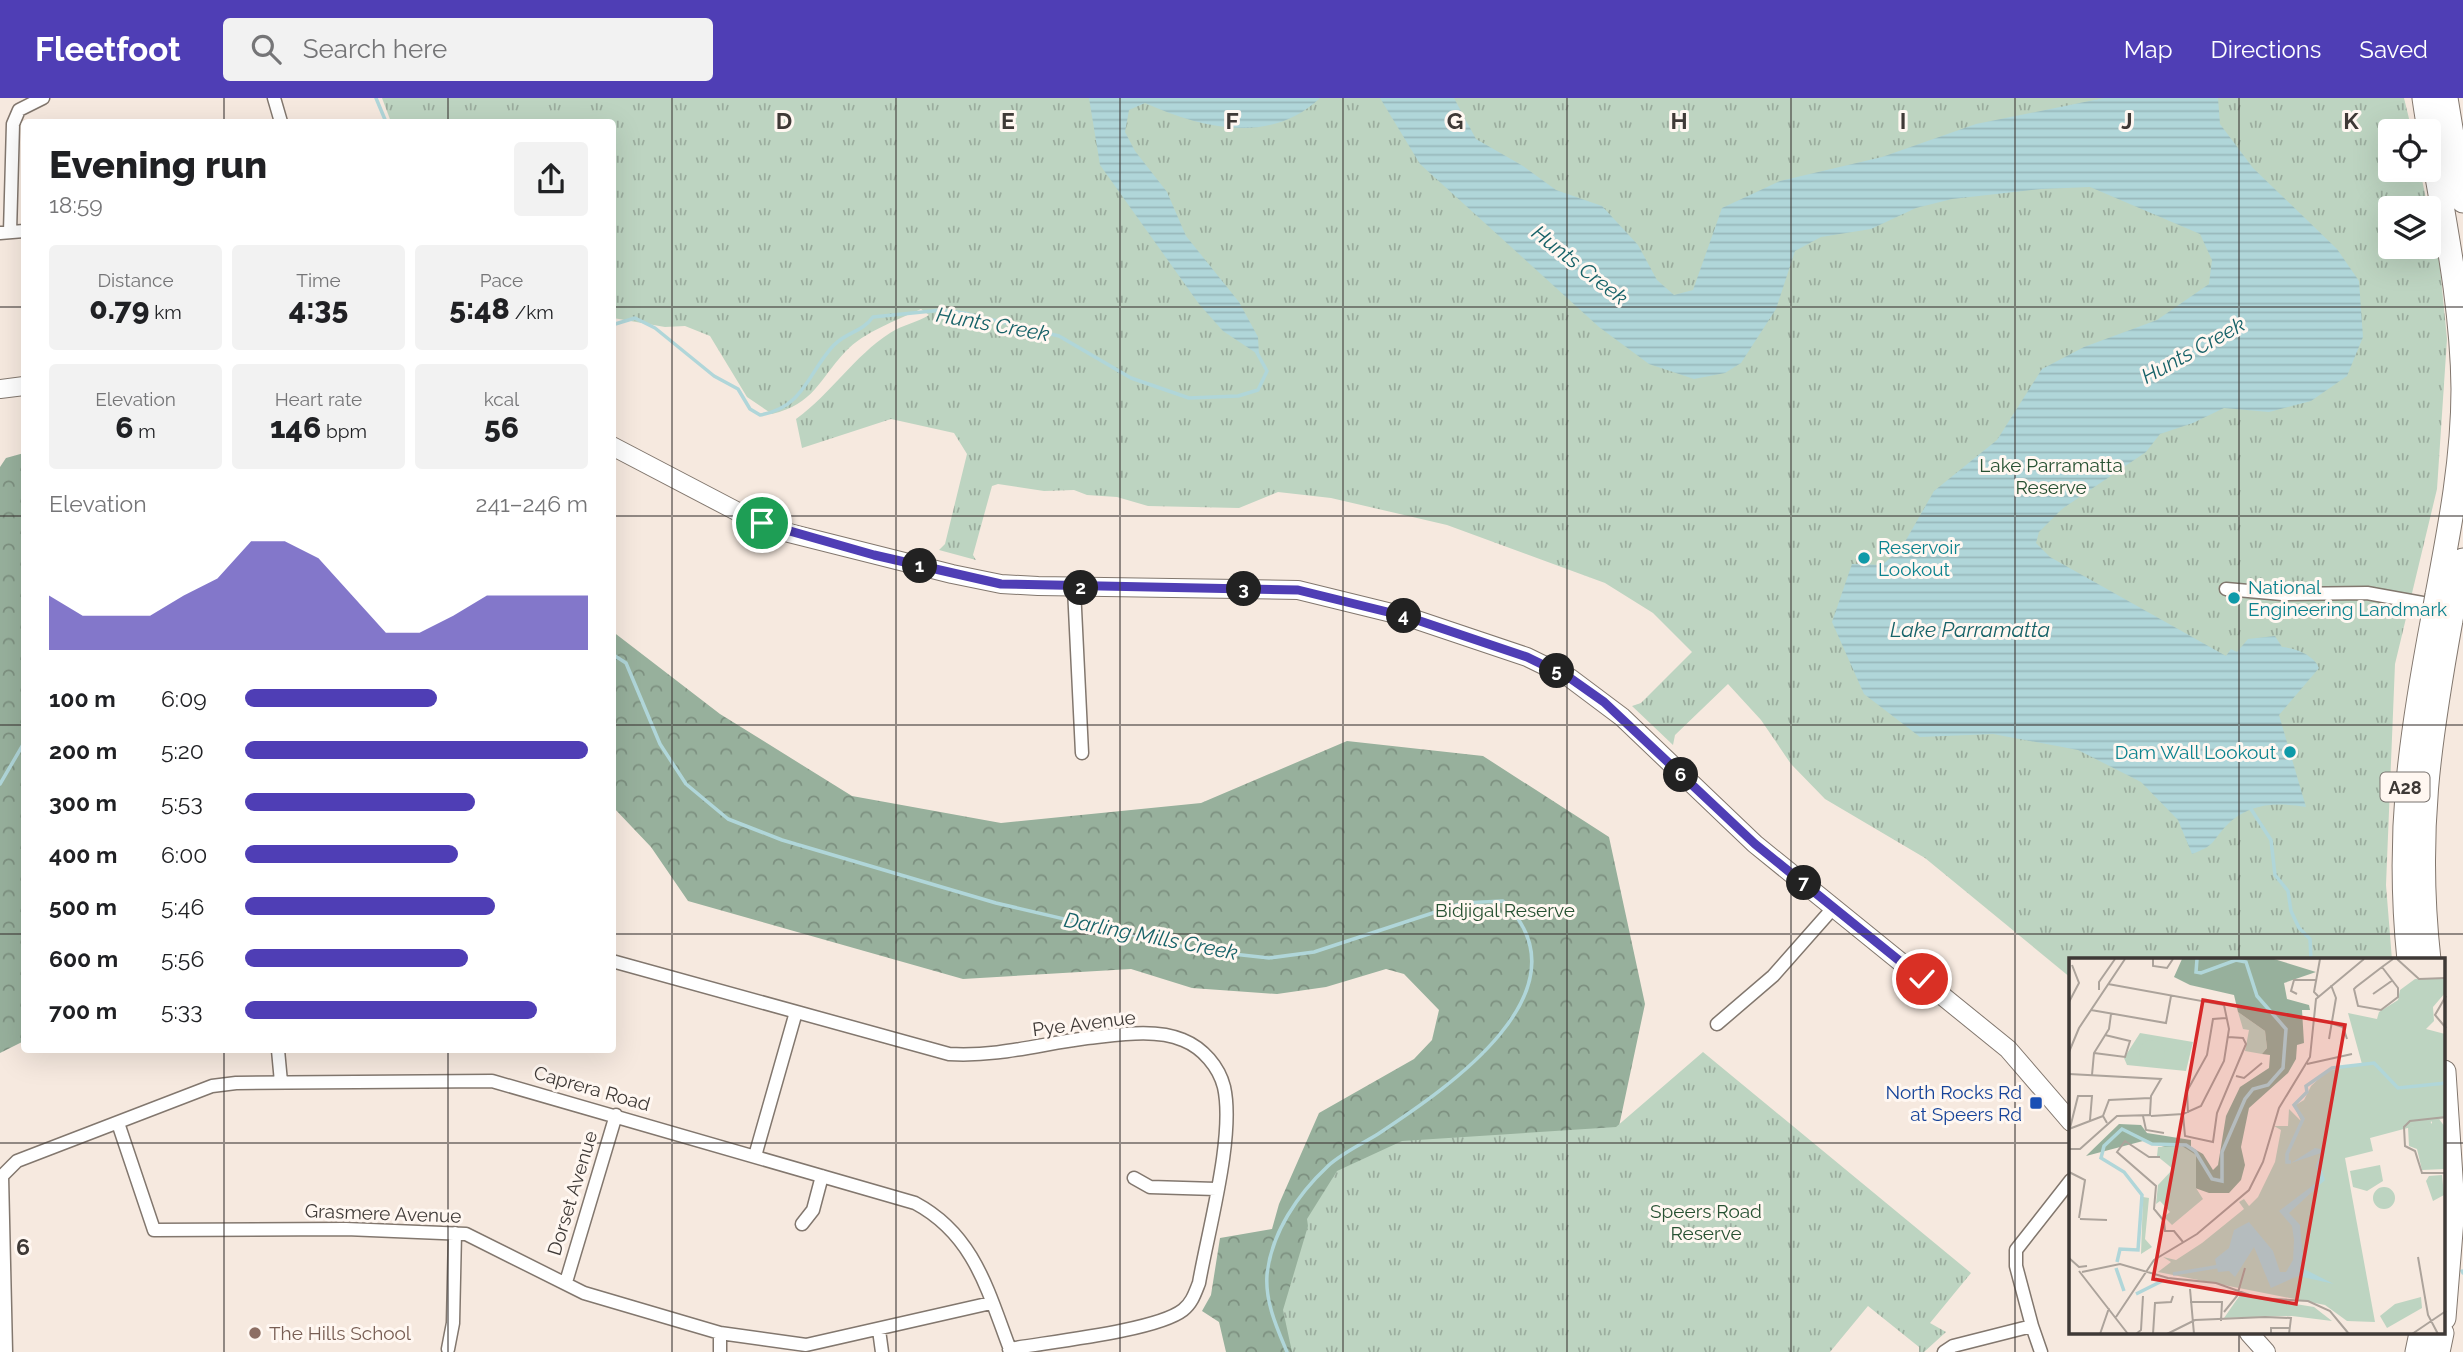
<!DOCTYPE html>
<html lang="en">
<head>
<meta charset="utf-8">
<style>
  :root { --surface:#fff; --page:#f2f2f2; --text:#202124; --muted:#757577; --accent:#4f3eb5 }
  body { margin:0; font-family:Raleway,sans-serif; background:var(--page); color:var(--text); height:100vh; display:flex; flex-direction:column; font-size:26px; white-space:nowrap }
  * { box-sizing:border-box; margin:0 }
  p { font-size:23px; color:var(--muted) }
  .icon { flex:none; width:38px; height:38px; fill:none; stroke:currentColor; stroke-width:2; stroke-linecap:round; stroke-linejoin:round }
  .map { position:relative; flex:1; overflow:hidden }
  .side { position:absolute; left:21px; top:21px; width:595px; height:934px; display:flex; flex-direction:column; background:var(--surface); border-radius:7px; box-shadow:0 7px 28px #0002 }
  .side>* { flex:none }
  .controls { position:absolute; left:2378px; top:21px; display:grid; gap:14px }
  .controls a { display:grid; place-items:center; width:63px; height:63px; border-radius:7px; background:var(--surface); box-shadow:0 7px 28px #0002; font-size:35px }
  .pin { position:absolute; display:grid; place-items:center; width:60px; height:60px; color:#fff; margin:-30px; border:4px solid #fff; border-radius:50%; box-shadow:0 2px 7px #0007 }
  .km { position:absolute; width:35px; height:35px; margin:-18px; border-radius:50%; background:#222; color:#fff; font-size:19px; line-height:35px; text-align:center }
  .round { display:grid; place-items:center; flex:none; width:74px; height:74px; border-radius:7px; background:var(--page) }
  .head { display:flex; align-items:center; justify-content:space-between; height:119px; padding:0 28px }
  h1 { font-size:38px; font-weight:800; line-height:52px }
  .metrics { display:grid; grid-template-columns:repeat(3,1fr); gap:10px; height:119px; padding:7px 28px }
  .metrics div { display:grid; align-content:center; border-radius:7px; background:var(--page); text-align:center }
  .metrics b { font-size:30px; font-weight:800 }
  .metrics small { font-size:19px; font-weight:400 }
  .metrics p { font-size:19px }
  .chart { height:196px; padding:14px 28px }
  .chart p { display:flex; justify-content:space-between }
  .chart svg { width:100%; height:126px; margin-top:7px; fill:var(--accent); opacity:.7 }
  ul { padding:0 28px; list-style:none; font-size:23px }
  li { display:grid; grid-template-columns:112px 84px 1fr; align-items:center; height:52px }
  li i { height:18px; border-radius:9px; background:var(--accent) }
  header { display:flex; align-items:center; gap:42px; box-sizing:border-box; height:98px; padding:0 35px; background:var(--accent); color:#fff }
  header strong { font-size:33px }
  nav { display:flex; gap:38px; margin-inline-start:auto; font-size:24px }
  .search { width:490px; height:63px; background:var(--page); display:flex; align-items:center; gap:18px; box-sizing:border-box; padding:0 24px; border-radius:7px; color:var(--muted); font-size:26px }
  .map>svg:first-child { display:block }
  .forest { fill:url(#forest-crowns) }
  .park { fill:url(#park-tufts) }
  .water { fill:url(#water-rules) }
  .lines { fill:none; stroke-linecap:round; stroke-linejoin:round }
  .stream { stroke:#b0d6d9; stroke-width:3.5 }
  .street-casing { stroke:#82776e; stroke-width:15 }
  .secondary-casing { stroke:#82776e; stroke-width:20 }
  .highway-casing { stroke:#82776e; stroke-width:25 }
  .street { stroke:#fff; stroke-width:12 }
  .secondary { stroke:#fff; stroke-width:18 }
  .highway { stroke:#fff; stroke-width:23 }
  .highway-bridge-casing { stroke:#82776e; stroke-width:25; stroke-linecap:butt }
  .highway-bridge { stroke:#fff; stroke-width:23 }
  .route-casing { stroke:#fff; stroke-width:14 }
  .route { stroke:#4f3eb5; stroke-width:9 }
  .grid { fill:none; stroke:#3e3936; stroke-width:2; stroke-opacity:0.55 }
  .culture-dot { fill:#0f9aa8; stroke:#fff7f1; stroke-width:2.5 }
  .transit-dot { fill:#1a4fb4; stroke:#fff7f1; stroke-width:2.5 }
  .education-dot { fill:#8d6e63; stroke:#fff7f1; stroke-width:2.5 }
  .labels { text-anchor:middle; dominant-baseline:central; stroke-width:6; stroke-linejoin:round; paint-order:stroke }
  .shield { fill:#fff7f1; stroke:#78726e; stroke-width:2 }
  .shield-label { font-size:18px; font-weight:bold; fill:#3e3936 }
  .park-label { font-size:19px; fill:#275132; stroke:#fff7f1 }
  .culture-label { font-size:19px; fill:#0d838f; stroke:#fff7f1; text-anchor:start }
  .street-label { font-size:19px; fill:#3e3936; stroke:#fff7f1 }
  .transit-label { font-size:19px; fill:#164399; stroke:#fff7f1; text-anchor:end }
  .education-label { font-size:19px; fill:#785e54; stroke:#fff7f1; text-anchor:start }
  .water-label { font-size:21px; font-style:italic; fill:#176268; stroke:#fff7f1 }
  .inset-river { fill:none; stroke:#b0d6d9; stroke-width:3.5 }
  .inset-road { fill:none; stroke:#aca39b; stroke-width:2 }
  .view { fill:#d62828; fill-opacity:0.15; stroke:#d62828; stroke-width:3.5 }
  .inset-edge { fill:none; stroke:#3e3936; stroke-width:3.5 }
  .grid-label { font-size:23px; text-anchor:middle; font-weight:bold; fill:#3e3936; stroke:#fff7f1; stroke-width:6; stroke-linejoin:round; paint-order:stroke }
</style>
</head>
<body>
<header>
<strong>Fleetfoot</strong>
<div class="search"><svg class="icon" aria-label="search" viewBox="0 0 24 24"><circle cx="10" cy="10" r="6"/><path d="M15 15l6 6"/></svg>Search here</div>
<nav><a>Map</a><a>Directions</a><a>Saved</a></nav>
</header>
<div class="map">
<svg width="2463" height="1254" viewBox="0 0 2463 1254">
  <defs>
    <pattern id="forest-crowns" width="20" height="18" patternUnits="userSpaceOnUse" patternTransform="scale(1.75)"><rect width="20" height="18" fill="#97b09c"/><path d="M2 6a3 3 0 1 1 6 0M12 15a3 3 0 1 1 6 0" fill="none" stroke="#7d9080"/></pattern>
    <pattern id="park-tufts" width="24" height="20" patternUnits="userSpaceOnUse" patternTransform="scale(1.75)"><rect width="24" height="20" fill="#bdd4c1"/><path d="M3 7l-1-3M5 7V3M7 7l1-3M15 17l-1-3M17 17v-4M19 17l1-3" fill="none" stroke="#9bad9e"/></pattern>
    <pattern id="water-rules" width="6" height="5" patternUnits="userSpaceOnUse" patternTransform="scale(1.75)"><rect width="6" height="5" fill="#b0d6d9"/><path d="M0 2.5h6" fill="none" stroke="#98b8bb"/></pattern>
  </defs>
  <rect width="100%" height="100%" fill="#f6e9df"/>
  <path class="forest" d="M24,355v588l-24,12v-586l6,-9z
    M612,533l108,83 132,82 149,27 200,-20 146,-62 136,15 126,81 36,167 -27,127 -201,221h-191l-7,-30 -17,-11 9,-16 9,-57 52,-9 7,-25 40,-91 95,-54 18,-19 7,-30 -35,-36 -18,-5 -60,18 -49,7 -85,-6 -61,-19 -168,10 -275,-78 -37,-54 -38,-40z"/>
  <path class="park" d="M382,0h2022l8,33h-22v39h30l8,38h-38v39h39v-36l10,46 8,82 -10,150 -42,175 -9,221 6,75h-321v18l-146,-120 -100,-59 -34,-35 -30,-44 -33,-36 -53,51 -2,10 -41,-39 9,-3 51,-51 -39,-39 -48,-30 -158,-58 -116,-27 -53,-6 -39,16 -91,-2 -31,-9 -30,-2 -13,-5 -30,1 -46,-7 -6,2 -19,69 3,5 -37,-10 6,-6 22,-90 -13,-21 -63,-14 -89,29 -6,-29c35,-25 58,-63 94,-86 12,-8 28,-11 39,-18l-8,-6c-25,12 -56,22 -76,43 -26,28 -31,52 -73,62l-25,-17 -37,-61 -25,-10 -20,1 -52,-9 -1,-196h-221z
    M1703,954l268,221 -41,50 16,9 -22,20h-5v-5l-51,-41 -38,46h-538l-9,-42 25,-84 -1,-7 30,-48 65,-30 214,-14z"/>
  <path class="water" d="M1089,0h231c-51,48 -118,30 -175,5l-16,7 -4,22 10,19 32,41 19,44 53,66 19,35 1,18 -36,-24 -24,-27 -99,-139z
    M1380,0h74l22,41 47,27 33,24 46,16 36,39 19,35 17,15 19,-5 29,-82 58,-27 102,-24 94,-33 128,-26h114l2,26 33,44 84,81 22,32 4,56 -16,39 -36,25 -42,11 -45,-4 -31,15 -33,11 -14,18 -84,57 -23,23 -3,11 14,14 176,99 5,-7 6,3 11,-13 27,-3 7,11c13,1 32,8 37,21l-40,47 27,92c-31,-5 -58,-4 -81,20 -15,17 -10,18 -33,27l-14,-34 -37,-38 -63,-32 -85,-16 -73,3 -56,-43 -32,-72 20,-58 30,1 20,-18 32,-56 63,-51 45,-71 42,-22 73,-27 52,-36 3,-24 -12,-26 -110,-47 -49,2 -89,10 -36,9 -45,21 -50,8 -26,14 -19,58 -35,54 -16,10 -31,6 -45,-15 -50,-37 -179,-163z"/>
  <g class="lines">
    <path class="stream" d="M376,0l10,24
      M612,227l23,-7 20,10 59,48 24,13 12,20 10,6c45,-8 48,-43 74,-70 14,-14 27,-12 39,-28l69,-7 22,3 95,23 72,42 58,20 49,-2 20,-6 9,-19 -11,-20
      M612,556l14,9 34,81 26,40 42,35 54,21 214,63 201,47 72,8 45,-6 149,-49 40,-2c91,89 -57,188 -125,233 -16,10 -36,19 -50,32 -30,28 -57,67 -61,109 -2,27 10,53 20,77
      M0,686l24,-41
      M2249,708l22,34 4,35 13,16 3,20 8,17 11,11 1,21
      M2462,1173l1,2"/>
    <defs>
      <path id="street" d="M274,0l7,24
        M10,134l3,-108 6,-14 24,-12
        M0,135l24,-2
        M1074,490l8,165
        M2226,491l56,5 85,-1 72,13
        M612,863l337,93c49,3 91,-10 138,-16 30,-3 68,-10 96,2 20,8 36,27 41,47 11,49 -16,144 -25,196 -4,10 -7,20 -16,27 -27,21 -135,32 -174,39
        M1717,926l56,-48 61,-69
        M278,952l3,32
        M118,1025l36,107 192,-1 120,5 118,59 136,40 86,12 185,-42
        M755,1058l41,-144
        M1134,1080l16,9 66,2
        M802,1126l11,-14 9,-34
        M566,1184l50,-167
        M2032,1228l9,26
        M879,1232l3,22
        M448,1251l5,-26 2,-90
        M6,1254l-4,-176 15,-15 195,-75 24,-3 256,-2 423,122c60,32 73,89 96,149
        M720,1254v-19
        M1944,1254l9,-6 79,-20 -16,-60v-16l55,-70"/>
      <path id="secondary" d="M0,291l24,-3
        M612,348l130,68 47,19 163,41 49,10 37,2 260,4 110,27 119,40 43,21 52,39 133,127 253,205 63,73
        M2249,1235l17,19"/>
      <path id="highway" d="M2424,0c14,97 38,192 39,291 0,69 -13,137 -26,206
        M2446,0l17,103
        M2455,500l8,-38
        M2409,862c-13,-126 1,-221 24,-343
        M2429,862c-14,-125 0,-218 22,-340
        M2444,974l9,135 -9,111
        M2417,1254l4,-19
        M2438,1254l4,-19"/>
    </defs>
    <use href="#street" class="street-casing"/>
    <use href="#secondary" class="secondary-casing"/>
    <use href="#highway" class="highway-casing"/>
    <use href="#street" class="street"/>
    <use href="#secondary" class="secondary"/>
    <use href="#highway" class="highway"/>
    <defs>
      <path id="highway-bridge" d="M2433,519l4,-22
        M2451,522l4,-22"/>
    </defs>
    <use href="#highway-bridge" class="highway-bridge-casing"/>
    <use href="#highway-bridge" class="highway-bridge"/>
  </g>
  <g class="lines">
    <defs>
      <path id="route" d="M762,425l112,32 127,29 297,6 110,27 119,40 43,21 34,24 151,142 167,135"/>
    </defs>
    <use href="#route" class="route-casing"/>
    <use href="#route" class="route"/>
  </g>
  <path class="grid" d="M224,0v24M448,0v24M672,0v1254M896,0v1254M1120,0v1254M1343,0v1254M1567,0v1254M1791,0v1254M2015,0v1254M2239,0v862M0,209h24M612,209h1851M0,418h24M612,418h1851M0,627h24M612,627h1851M0,836h24M612,836h1851M224,952v302M448,952v302M0,1045h2071M2444,1045h19M2239,1235v19"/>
  <g class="culture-dot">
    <circle cx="1864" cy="460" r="7"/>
    <circle cx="2234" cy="500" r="7"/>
    <circle cx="2290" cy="654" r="7"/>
  </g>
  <rect class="transit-dot" x="2029" y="998" width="14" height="14" rx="3.5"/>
  <circle class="education-dot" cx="255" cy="1235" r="7"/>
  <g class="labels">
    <rect class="shield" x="2380.5" y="674.5" width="49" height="29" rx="5"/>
    <g class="shield-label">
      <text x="2405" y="689">A28</text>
    </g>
    <g class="park-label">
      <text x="2051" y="367">Lake Parramatta<tspan x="2051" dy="22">Reserve</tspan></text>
      <text x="1505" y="812">Bidjigal Reserve</text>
      <text x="1706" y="1113">Speers Road<tspan x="1706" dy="22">Reserve</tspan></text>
    </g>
    <g class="culture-label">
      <text x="1878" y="449">Reservoir<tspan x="1878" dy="22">Lookout</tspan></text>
      <text x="2248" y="489">National<tspan x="2248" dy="22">Engineering Landmark</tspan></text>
      <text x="2276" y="654" text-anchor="end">Dam Wall Lookout</text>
    </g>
    <g class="street-label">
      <text transform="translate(1084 925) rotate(-7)">Pye Avenue</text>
      <text transform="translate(592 990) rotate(16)">Caprera Road</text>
      <text transform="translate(572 1095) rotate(-73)">Dorset Avenue</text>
      <text transform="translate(383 1115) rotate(2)">Grasmere Avenue</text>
    </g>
    <g class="transit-label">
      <text x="2022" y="994">North Rocks Rd<tspan x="2022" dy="22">at Speers Rd</tspan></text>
    </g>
    <g class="education-label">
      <text x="269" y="1235">The Hills School</text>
    </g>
    <g class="water-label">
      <text transform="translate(1580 167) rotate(38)">Hunts Creek</text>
      <text transform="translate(993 226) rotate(10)">Hunts Creek</text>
      <text transform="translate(2193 252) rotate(-29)">Hunts Creek</text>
      <text x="1970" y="531">Lake Parramatta</text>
      <text transform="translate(1151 838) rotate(11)">Darling Mills Creek</text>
    </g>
  </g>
  <g transform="translate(2069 860)">
    <rect width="376" height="376" fill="#f6e9df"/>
    <path d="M169,54l27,19 2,17 -5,6 -17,-3 4,-21 -6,-1z" fill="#bdd4c1"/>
    <path d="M113,1h92l42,13 -32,11 3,16 22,6 1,5h-8l2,33 -7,2 -1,14 -8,14 -39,35 -8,39 4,18 -4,15 -12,13h-20l-14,-5 -30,-41 -22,-6 -57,15 33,-32 22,1 6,8 44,7v7l12,7 10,16 5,-5 8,-49 14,-29 29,-19 1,-13 -8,-1 5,-6 -2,-17 -27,-19 -4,-17 -44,-10 -16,-8z" fill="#97b09c"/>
    <path d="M346,21h30v14l-12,14 1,14 -8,8 19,5v84l-75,20 3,13 -28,7 30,164 -28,-1 -22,-16 -167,-33 13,-10 -8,-5 13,3 26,-17 42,-34 -5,-7 5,-3 5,7 9,-9 17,-35 6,-32 -7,-4h14l1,-17 12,12 -7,-15 10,-6 7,-14 16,-15 35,-7 -14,-51 29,6 2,-7 19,-12 2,-10zM71,75l53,9 -7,29 -59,-6 -3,-7zM113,188l14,9v33l7,11 -31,26 -8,-8 6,-5 -10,-11 -4,3 2,-19 15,-16 -16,-13 1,-9zM74,239l6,1 -4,41 7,8 -11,7zM171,337l74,12 18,14 -40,-5 -68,2z" fill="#bdd4c1"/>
    <path d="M70 95a13 13 0 1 1 26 0a13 13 0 1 1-26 0ZM363,161h7l6,8v42l-23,1 -5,-21 -8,-3 -1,-19 6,-1v-5l15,-1 3,4zM311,207l3,16 -16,10 -14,-4 -3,-16zM373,217l2,20 -11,6 -7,-20 3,-5zM304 240a11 11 0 1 1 22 0a11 11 0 1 1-22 0ZM352,339l1,11 -35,20 -7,-12 15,-12z" fill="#bdd4c1"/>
    <path d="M246,190l10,2 -4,18 4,12 -36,33 11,12 4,44 30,15 -36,-8 -27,12 -17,-41 -19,30 -6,-6 -11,1 -3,-13 14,-11 5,-18 15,-8 24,29 7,21h6l7,-12 1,-20 -2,-14 -13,-15 41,-31 -4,-14 5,-13 -30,10z" fill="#b0d6d9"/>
    <path class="inset-river" d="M222,204h-4v-8l16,-35 -9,-14 13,-13 -1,-6 26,-18 42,-5 24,25 48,-5M48,304l3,-13 18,1 4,-55 -18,-23 -23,-14 3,-12 18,-17 30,15 34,1 9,6 17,28 10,2v-29l23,-53 8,-10 15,-4 15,-17 3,-39 -29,-33 -11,-34 -10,-2 -35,13 -5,-1 1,-13M47,310l8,23M104,316l48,-8M67,336l26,-13"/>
    <path class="inset-road" d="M84,1v7l14,2 6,-9M328,1l22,20 27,-1M313,9l16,21v9l-17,13 -23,-4 -4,-17 2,-2 26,-20 11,-8M39,26l116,21 5,24 -5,32 -23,45 -18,8 -32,2M30,32v-8l16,-23M228,36l-6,-3 3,-11h22M304,36l20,-14M249,38l-4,-4 6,-33M377,38l-11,19 11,13M0,44l10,-19 -7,-18M22,52l75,13 5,-27M261,65l13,4 4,12M260,81l7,-41 -5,-13M0,94l10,-24 46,-69M25,95l31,4 5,-16 -25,-6M238,106l45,-10M0,116l92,5 -10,17 -1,18M23,117l2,-22 15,-24 2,-15M167,118l8,2 18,-15M119,155l-1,-22 20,-36 6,-36 13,-1M114,156l2,22 28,6 4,-29 29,-69 -3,-6 -15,-1M74,158l3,14 18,3M377,159l-36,4 -6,6 1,19 10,5 7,22h24M38,165l-4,-7 6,-16 41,-2M1,170l8,-32h14l-2,24M0,171l34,-13M0,191h11l37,-33 34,-1M91,199h-11l-24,-16 -8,11 39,34 -2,23 10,12 1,10h9l9,11M0,214l16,8 -6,38M11,261l27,1M349,299l10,58 10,19M0,300l10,9 8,-1M10,313l49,63M13,314l38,-8 48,14 48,5 42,15 50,3 22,10 19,23M121,331l4,45M121,344h32l-1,19M155,354l13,-16 8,-28M47,359l38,-57 43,-26 52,-44 14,-28 16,-54 31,-51 6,-58 48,-40M31,376l9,-26M67,376l5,-4 2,-34M84,376l2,-31 16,-1 2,-6M98,376l28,-14 70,-3 26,1 -2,16M202,376v-6h19M343,376l34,-23"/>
    <path class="view" d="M134,42l142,25 -49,279 -143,-25z"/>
    <rect width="376" height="376" class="inset-edge"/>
  </g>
  <g class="grid-label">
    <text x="784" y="31">D</text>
    <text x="1008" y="31">E</text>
    <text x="1232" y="31">F</text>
    <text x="1455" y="31">G</text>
    <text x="1679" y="31">H</text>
    <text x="1903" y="31">I</text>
    <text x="2127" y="31">J</text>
    <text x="2351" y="31">K</text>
    <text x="23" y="1157">6</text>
  </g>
</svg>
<div class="controls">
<a><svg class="icon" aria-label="locate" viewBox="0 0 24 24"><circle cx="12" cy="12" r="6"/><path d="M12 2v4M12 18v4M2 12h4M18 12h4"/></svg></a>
<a><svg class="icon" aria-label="layers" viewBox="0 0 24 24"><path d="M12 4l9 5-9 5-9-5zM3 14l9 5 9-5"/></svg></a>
</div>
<div class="pin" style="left:762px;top:425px;background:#1e9e55"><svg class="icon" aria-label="arrive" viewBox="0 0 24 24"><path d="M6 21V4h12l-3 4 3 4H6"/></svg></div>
<div class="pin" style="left:1922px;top:881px;background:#d93025"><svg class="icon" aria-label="check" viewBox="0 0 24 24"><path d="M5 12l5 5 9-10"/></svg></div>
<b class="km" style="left:920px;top:468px">1</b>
<b class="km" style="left:1081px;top:490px">2</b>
<b class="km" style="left:1244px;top:491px">3</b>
<b class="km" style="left:1404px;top:518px">4</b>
<b class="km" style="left:1557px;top:573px">5</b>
<b class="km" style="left:1681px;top:677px">6</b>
<b class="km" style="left:1804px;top:785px">7</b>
<section class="side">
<div class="head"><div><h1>Evening run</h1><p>18:59</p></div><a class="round"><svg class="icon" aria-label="share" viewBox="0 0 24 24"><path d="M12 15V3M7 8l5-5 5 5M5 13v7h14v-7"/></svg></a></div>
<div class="metrics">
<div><p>Distance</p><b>0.79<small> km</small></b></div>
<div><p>Time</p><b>4:35</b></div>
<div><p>Pace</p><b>5:48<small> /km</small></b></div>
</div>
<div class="metrics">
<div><p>Elevation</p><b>6<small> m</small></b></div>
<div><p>Heart rate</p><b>146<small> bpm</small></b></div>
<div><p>kcal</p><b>56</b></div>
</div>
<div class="chart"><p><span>Elevation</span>241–246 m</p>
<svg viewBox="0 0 160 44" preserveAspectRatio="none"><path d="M0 44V25L10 32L20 32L30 32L40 25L50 19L60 6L70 6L80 12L90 25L100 38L110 38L120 32L130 25L140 25L150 25L160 25V44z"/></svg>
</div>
<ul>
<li><b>100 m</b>6:09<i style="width:56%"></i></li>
<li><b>200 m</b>5:20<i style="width:100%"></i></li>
<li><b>300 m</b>5:53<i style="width:67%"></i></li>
<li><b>400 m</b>6:00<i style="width:62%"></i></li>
<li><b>500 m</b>5:46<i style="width:73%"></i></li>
<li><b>600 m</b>5:56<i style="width:65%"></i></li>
<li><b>700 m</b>5:33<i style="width:85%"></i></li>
</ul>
</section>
</div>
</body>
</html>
